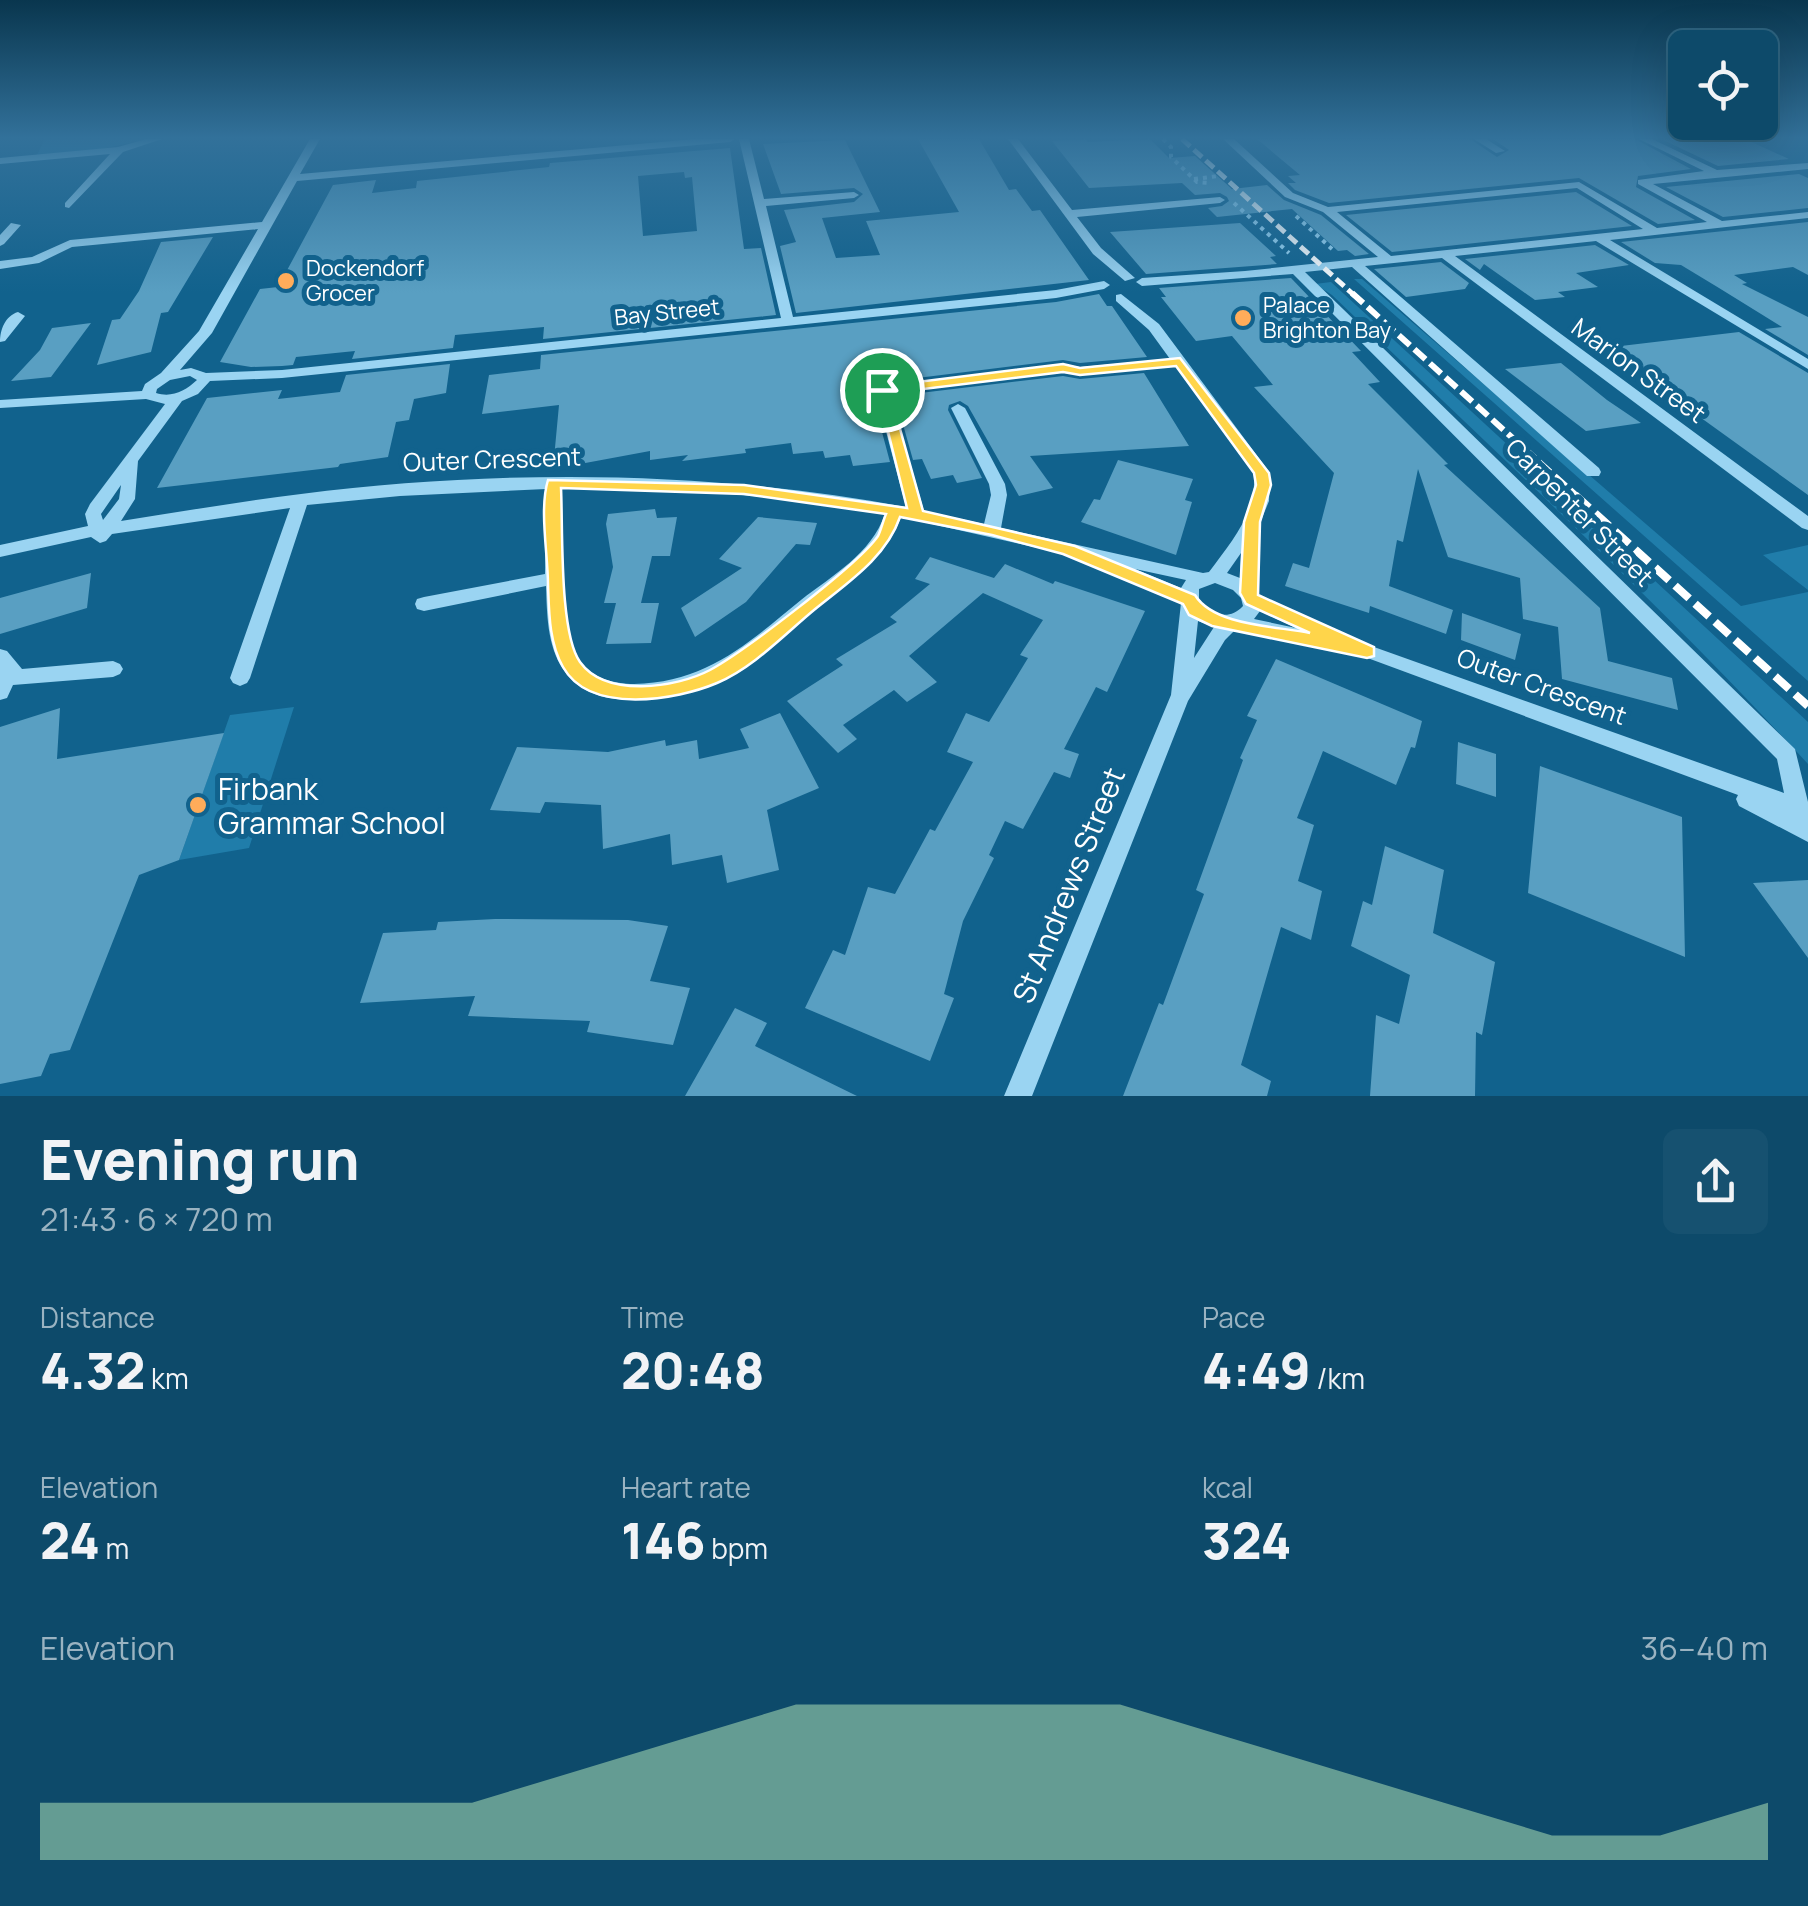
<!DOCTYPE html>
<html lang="en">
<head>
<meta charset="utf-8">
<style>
  :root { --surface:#0d4a6a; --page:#165170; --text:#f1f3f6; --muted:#9ab3c1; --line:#2d627e; --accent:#8abfa5 }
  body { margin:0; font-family:Manrope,sans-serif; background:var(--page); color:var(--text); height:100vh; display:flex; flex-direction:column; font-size:38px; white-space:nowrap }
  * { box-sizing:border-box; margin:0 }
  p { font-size:32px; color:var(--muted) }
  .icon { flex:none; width:55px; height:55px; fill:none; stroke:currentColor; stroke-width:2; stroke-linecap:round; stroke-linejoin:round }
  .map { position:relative; height:1096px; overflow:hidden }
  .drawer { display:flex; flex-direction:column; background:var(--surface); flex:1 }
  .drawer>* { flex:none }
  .tools { position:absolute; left:1668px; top:30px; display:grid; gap:20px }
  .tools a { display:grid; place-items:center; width:110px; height:110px; border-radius:15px; background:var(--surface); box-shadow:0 10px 40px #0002,0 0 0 2px var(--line); font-size:50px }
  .pin { position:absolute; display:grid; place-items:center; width:85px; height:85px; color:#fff; margin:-42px; border:5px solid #fff; border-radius:50%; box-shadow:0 2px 10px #0007 }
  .round { display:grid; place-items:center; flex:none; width:105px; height:105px; border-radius:15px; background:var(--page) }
  .overview { display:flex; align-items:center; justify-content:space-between; height:170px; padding:0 40px }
  h1 { font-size:55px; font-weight:800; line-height:75px }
  .stats { display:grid; grid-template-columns:repeat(3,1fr); gap:15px; height:170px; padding:10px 40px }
  .stats div { display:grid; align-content:center }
  .stats b { font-size:50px; font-weight:800 }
  .stats small { font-size:28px; font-weight:400 }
  .stats p { font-size:28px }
  .chart { height:280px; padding:20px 40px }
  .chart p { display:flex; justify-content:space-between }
  .chart svg { width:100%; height:180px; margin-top:10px; fill:var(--accent); opacity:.7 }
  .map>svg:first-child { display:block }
  .green { fill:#207daa }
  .building { fill:#599fc2; fill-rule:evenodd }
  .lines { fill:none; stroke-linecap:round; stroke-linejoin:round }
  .path { stroke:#9ad4f2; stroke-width:4; stroke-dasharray:4 5; stroke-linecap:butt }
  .minor { fill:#9ad4f2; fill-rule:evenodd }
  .rail-far2 { stroke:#fff; stroke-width:5; stroke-dasharray:11 5; stroke-linecap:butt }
  .rail-far1 { stroke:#fff; stroke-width:6; stroke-dasharray:15 6; stroke-linecap:butt }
  .rail { stroke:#fff; stroke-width:8; stroke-dasharray:19 8; stroke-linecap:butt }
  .route { fill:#ffd54a; stroke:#fff; stroke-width:2.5; fill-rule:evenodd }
  .poi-dot { fill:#ffac5a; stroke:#11628d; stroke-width:4 }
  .labels { text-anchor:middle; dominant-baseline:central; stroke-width:10; stroke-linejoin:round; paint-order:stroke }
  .far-poi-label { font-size:22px; fill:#fff; stroke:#11628d; text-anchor:start }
  .far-street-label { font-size:22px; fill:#fff; stroke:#11628d }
  .street-label { font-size:25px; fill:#fff; stroke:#11628d }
  .near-poi-label { font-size:30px; fill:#fff; stroke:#11628d; text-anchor:start }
  .near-street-label { font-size:30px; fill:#fff; stroke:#11628d }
</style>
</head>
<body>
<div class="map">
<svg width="1808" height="1096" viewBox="0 0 1808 1096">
  <rect width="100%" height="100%" fill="#11628d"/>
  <path class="green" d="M45,139h102l-45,10 -65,6z
    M1354,279h8l379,327 67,-14v89z
    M1331,282l477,440v42c-151,-164 -316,-315 -476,-469l-17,-11z
    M1808,545v45l-45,-35z
    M294,707l-45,141 -70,12 51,-145z"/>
  <path class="building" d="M918,139h61l30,51 7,-1 16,22 8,-1 49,70 -293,33 -16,-67 16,-4 -12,-32 70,-8 9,-8 -9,-6 -73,6 -18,-50 82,-4 35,72 -58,6 14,40 44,-3 -14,-34 93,-9z
    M1085,139l3,3 62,-3 19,19 26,-2 37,33 35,-4 17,15 37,15 48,39 -14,2 -8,-6 -9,1 -46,-42 -75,8 -9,-9 14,-2 7,-5 -2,-4 -7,-4 -25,2 -13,-12 -93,5 -37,-47z
    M1257,139h213l27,18 12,-7 -16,-11h142l56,30 -53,7 -2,11 59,33 -37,4 -79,-46 -250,25 -34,-13 -7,-7h8l-8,-7 12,-1z
    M1661,139h84l44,20 -71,7z
    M730,148l14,101 17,-1 15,67 -233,24 1,-12 -89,8 -2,13 -101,11 3,-8 -59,6 -3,8 -11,1 -31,1 -31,-5 40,-73 18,-2 55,-102 43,-5 -4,13 44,-5 1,-7 132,-14 1,-4zM684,172l1,6 7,-1 5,54 -54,5 -5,-60z
    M1799,174l9,4v30l-85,9 -57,-30z
    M1576,192l56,34 -240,26 -46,-37z
    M1808,222v53l-15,-8 -59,8 13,8 -5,1 66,33v38l-43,-26 17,-2 -63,-39 -38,-23 -26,-2 -34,-21z
    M1240,223l36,33 -6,1 7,7 -131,10 -36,-42z
    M213,237l-45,75 -7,1 -10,39 -54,13 15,-45 8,-1 19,-28 22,-49z
    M1595,245l34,20 -53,8 22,14 -40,5 7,5 -30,3 -51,-36 -4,6 -15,-11z
    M1441,262l28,21 -4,6 -59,8 -32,-28z
    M1291,278l70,73 -9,1 28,30 -12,2 80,80 -4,1 156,143 8,53 64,17 6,32 -116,-31 -4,-52 -35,-8 -3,-41 -72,-21 -30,-88 -15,73 -6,-2 -8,46 64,24 -7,24 -76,-28 -1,7 -84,-27 8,-23 16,5 25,-95 -80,-86 19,-2 -41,-49 -36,5 -35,-44h5l-7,-9z
    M1099,294l8,12h5l35,51 -67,6 -17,-3 -186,23 -6,8 19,71 -37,4 -3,-11 -25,3 -2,-7 -30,3 -2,-11 -46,6 1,4 -64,8 6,-6 -38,5v-9l-97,18 6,-64 -77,9 7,-39 51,-6 1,-14 515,-53z
    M91,323l-40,54 -40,4 29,-31 12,-22z
    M1739,332l69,41v122l-204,-147z
    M1561,363l46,37 34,23 -55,8 -81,-62z
    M450,364l-4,29 -32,6 -5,21 -13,2 -8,35 -48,7 -2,3 -181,21 50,-90 75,-8 -4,9 62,-7 6,-17z
    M1144,373l45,73 -159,10 23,32 -34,8 -51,-90 -8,-5 -11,4 -1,5 34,68 -25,5 -4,-8 -22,4 -9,-20 -9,1 -18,-64 168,-20 17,3z
    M1118,460l75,19 -8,21 7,2 -16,53 -95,-33 13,-23 6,1z
    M655,509l2,9 20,-1 -7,39h-18l-11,47h18l-8,40 -45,1 10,-41h-12l9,-36 -7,-43 2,-10z
    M758,517l59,6 -7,22 -14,-1 -50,58 -51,35 -14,-29 61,-40 -23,-9z
    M930,557l64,21 11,-14 48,20 2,-3 90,30 -38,81 -11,-5 -32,62 15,5 -9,24 -16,-6 -31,57 -18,-8 -16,34 5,3 -31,63 -19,73 10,4 -24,63 -125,-53 28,-58 12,5 23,-68 27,7 35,-65 5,2 38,-69 -26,-10 19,-39 23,9 39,-64 -8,-3 23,-35 -60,-27 -74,63 28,26 -30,20 -13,-12 -51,35 14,14 -19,14 -51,-52 56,-36 -7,-6 61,-37 -7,-5 40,-33 -15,-5z
    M91,573l-4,35 -87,26v-36z
    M1462,613l59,21 -6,26 -54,-20z
    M1276,659l146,62 -7,27 -4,-1 -15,38 -73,-34 -26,67 17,7 -16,56 24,10 -11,49 -30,-13 -40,138 30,16 -4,15h-144l36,-93 4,2 41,-111 -8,-4 47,-130 -3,-2 17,-38 -10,-4z
    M60,708l-3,51 167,-26 -45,127 -40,15 -69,175 -20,4 -9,22 -41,8v-357z
    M780,713l39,75 -52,22 12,60 -52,13 -5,-28 -50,10 -2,-31 -67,15 -2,-44 -56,-3 -5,11 -50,-3 27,-63 91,5 57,-12 1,6 31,-6 2,19 50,-11 -9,-19z
    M1458,742l38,12v43l-40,-13z
    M1540,766l142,51 3,140 -157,-64z
    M1385,846l59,24 -11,63 62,29 -13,73 -6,-3 -1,64h-105l6,-81 23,9 11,-49 -59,-29 12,-45 9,4z
    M1808,880v78l-55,-75z
    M495,919l133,1 40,6 -18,55 40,7 -17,57 -86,-13 3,-11 -122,-5 7,-20 -115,7 23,-70 53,-3 2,-8z
    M735,1008l32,15 -12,23 102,50h-172z"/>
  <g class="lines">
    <path class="path" d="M1163,139l8,8v10l26,25 14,1
      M1194,179l25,-3
      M1234,203l55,50
      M1296,216l36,33"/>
    <path class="minor" d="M146,139h16l-39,13 -54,56 -4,-1v-4l45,-49 -110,10v-6l118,-11z
      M310,139h10l-20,35 395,-35h40l-5,3 -433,39 -85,152 -32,37 11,-2 15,5 76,-3 499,-52 -42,-179h10l15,60 90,-7 5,3 -5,3 -88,8 27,111 263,-27 48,-9 6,4 -6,4 -48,9 -774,80 -72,3 -12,13 -16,7 -44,60 -3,38 -14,22c59,-9 120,-20 180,-27 199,-25 407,-24 605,13l-31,-117 2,-3 186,-23 17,3 90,-8 -21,-29 -33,-29v-6l5,-1 38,30 111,149 -1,28 -9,22 -2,72 116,52 410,146 -7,-34 -484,-485 -151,12 -6,-4 6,-4 103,-7 133,-14 -55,-45 -38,-15 -62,-58h11l59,54 35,14 251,-25 78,46 50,-6 -69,-38v-4l66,-9 -65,-32h13l65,31 91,-7v6l-155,15 69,37 86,-9v6l-198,22 198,119v10l-212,-128 -141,15 353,260v14l-6,-2 -360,-270 -77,8 234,202 2,4 -2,4h-12l-235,-209 -47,5 490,477 13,53v40l-69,-36 -3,-7 2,-4 -403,-149 -7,3 -92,-20 -11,11 -37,61 -156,395h-28l167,-401 10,-92 -71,-31 -3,-4 2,-4 -208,-47c-15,43 -55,66 -88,94 -26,22 -51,45 -79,62 -44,24 -138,48 -171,-4 -16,-24 -16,-56 -17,-83l-122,25 -7,-2 -2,-5 2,-5 7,-2 121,-23 1,-85 -146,7 -93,9 -57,173 -3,5 -7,3 -7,-3 -3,-5 60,-170 -178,26 -6,7 -6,2 -9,-6 -91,20v-12l88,-19 -3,-12 5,-10 75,-100 -19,-5 -146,9v-8l142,-9 3,-7 16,-11 38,-42 59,-102 -186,18 -33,16 -39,6v-8l32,-4 38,-17 192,-18zM1577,188l66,41 -252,27 -54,-44zM1176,366l78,107c3,40 -22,68 -45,99l-6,1 -202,-45 6,-33 -2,-11 -40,-76 -7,-4 -7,4 38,76 2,11 -7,29 -60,-13 -34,-118 173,-21 17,3zM190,376l7,4c-12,11 -25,18 -41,13l1,-4 13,-9zM121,485l-2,14 -16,21 -2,-6zM562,488c108,0 217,6 323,26 -14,40 -52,61 -84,86 -54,44 -94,82 -167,84 -20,0 -42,-6 -55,-23 -22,-30 -17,-133 -17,-173zM1241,553l-1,25 -13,-5zM1135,569l51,11 -5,8zM1215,583l18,7 8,8 2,8c-14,15 -30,9 -44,-4v-13zM1260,611l36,17 -42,-9zM1198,621l16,6 -20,31z
      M1008,139h10l54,71 148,-13 5,3 -5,3 -143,14 24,31 34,30 -10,3 -32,-27z
      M1474,139h12l19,12 -9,2z
      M11,223l10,2 -17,19 -4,2v-11z
      M18,312l7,4 -20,25 -5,1c0,-12 5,-26 18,-30z
      M0,649l7,2 15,18 91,-8 7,3 3,5 -3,5 -7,3 -100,8 -6,13 -7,2z"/>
    <path class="rail-far2" d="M1182,139l173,157"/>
    <path class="rail-far1" d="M1352,293l226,204"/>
    <path class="rail" d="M1575,495l233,211"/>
  </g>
  <linearGradient id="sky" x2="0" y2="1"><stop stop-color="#09364e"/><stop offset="0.47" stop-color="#32719a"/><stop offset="1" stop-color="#32719a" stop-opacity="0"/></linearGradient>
  <rect width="1808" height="293" fill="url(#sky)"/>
  <path class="route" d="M1180,358l89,115 2,12 -11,37 -2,73 116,52v9l-7,2 -155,-32 -23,-11 -6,-11 -120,-50 -71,-19 -92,-18c-14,41 -53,66 -86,93 -29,24 -61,58 -97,73 -40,17 -127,32 -154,-16 -14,-24 -14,-55 -15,-82 0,-31 -9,-76 0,-105l196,5 163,23 -30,-121 186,-23 17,4zM1176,366l78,107 2,12 -12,37 -4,71 6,11 64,29c-34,-7 -96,-7 -115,-38l-120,-49 -152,-35 -33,-118 173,-21 17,3zM561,488l183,6 142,20c-3,7 -5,16 -8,22 -20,29 -135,116 -168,134 -34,18 -104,28 -130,-8 -21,-29 -17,-135 -19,-174z"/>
  <g class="poi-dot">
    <circle cx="286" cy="281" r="10"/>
    <circle cx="1243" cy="318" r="10"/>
    <circle cx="198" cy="805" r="10"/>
  </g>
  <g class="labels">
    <g class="far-poi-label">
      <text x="306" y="268">Dockendorf<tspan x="306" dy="25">Grocer</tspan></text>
      <text x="1263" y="305">Palace<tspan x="1263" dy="25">Brighton Bay</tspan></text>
    </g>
    <g class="far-street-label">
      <text transform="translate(667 312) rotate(-6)">Bay Street</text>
    </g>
    <g class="street-label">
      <text transform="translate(1639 370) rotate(36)">Marion Street</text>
      <text transform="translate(492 459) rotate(-2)">Outer Crescent</text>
      <text transform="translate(1580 512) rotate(45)">Carpenter Street</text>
      <text transform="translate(1542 686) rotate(20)">Outer Crescent</text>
    </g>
    <g class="near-poi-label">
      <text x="218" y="788">Firbank<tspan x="218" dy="34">Grammar School</tspan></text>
    </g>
    <g class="near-street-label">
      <text transform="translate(1068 885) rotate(-68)">St Andrews Street</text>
    </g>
  </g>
</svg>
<div class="tools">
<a><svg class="icon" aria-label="locate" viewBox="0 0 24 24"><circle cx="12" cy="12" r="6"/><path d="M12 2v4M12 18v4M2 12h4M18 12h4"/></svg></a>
</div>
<div class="pin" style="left:882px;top:390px;background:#1e9e55"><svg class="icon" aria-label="arrive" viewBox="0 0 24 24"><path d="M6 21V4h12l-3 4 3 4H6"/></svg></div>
</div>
<section class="drawer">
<div class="overview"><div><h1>Evening run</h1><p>21:43 · 6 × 720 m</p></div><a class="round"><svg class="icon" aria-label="share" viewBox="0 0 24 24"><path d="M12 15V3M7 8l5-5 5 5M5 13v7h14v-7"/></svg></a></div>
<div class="stats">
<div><p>Distance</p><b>4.32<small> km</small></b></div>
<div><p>Time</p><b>20:48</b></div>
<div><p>Pace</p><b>4:49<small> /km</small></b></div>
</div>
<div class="stats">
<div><p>Elevation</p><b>24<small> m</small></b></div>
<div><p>Heart rate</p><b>146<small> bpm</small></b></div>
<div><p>kcal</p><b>324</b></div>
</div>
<div class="chart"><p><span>Elevation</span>36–40 m</p>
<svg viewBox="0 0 160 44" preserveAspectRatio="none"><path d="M0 44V30L10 30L20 30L30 30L40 30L50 22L60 14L70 6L80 6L90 6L100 6L110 14L120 22L130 30L140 38L150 38L160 30V44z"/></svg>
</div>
</section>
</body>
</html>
